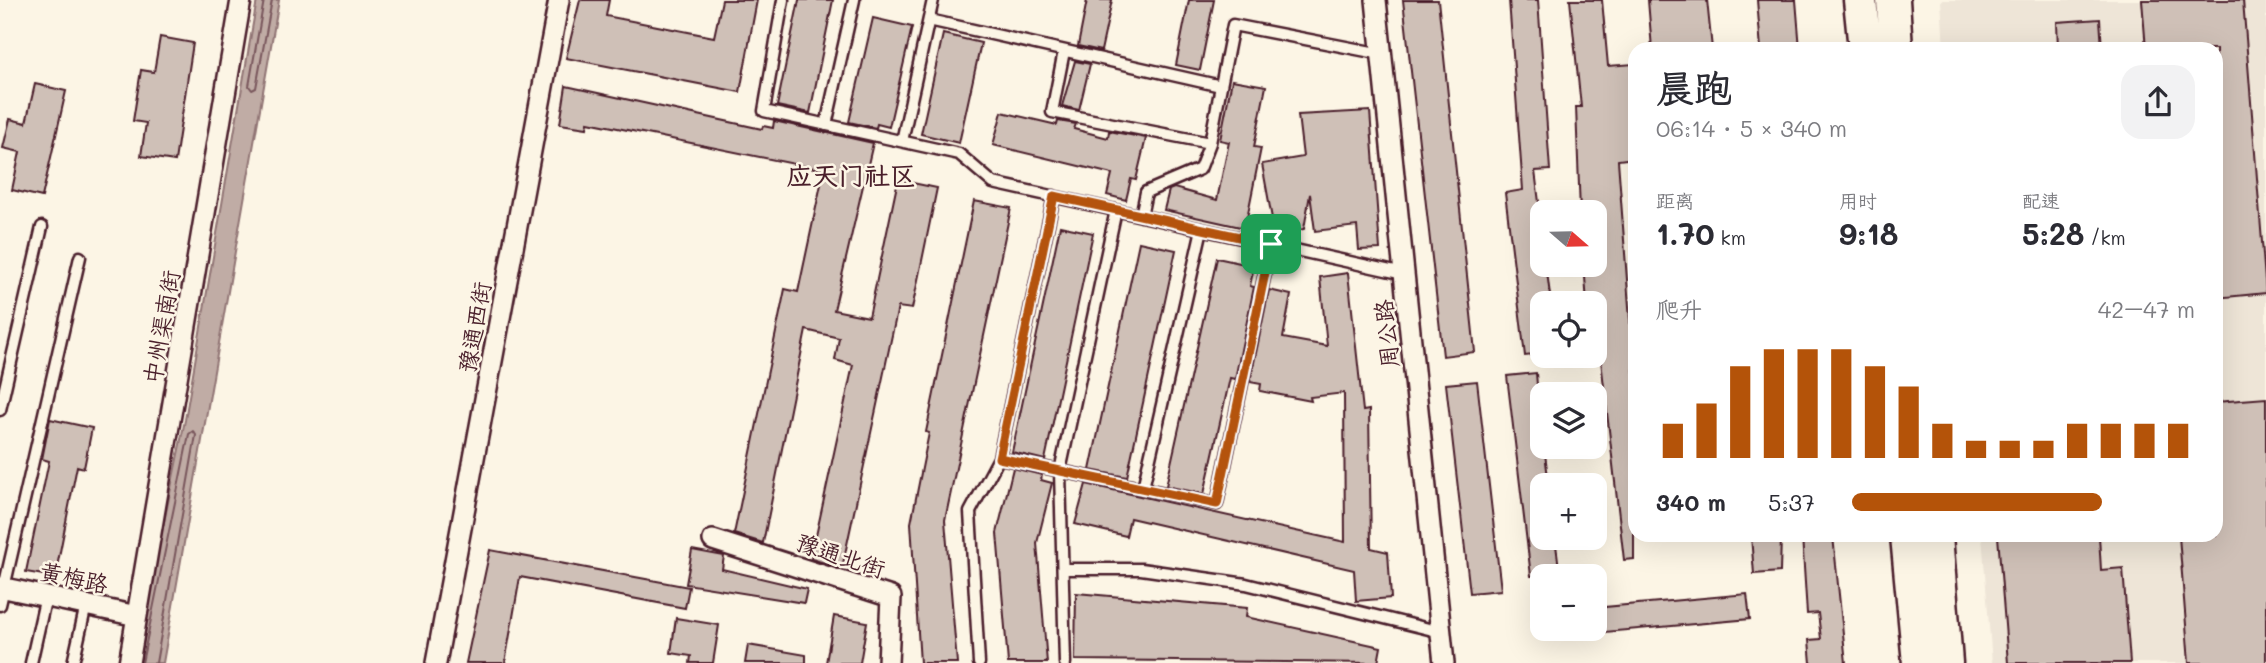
<!DOCTYPE html>
<html lang="zh">
<head>
<meta charset="utf-8">
<style>
  :root { --surface:#fff; --page:#f2f2f3; --text:#2b2b33; --muted:#7c7c81; --accent:#b45309 }
  body { margin:0; font-family:Mali,"LXGW WenKai TC",sans-serif; background:var(--page); color:var(--text); height:100vh; display:flex; flex-direction:column; font-size:26px; white-space:nowrap }
  * { box-sizing:border-box; margin:0 }
  p { font-size:23px; color:var(--muted) }
  .icon { flex:none; width:38px; height:38px; fill:none; stroke:currentColor; stroke-width:2; stroke-linecap:round; stroke-linejoin:round }
  .map { position:relative; flex:1; overflow:hidden }
  .side { position:absolute; left:1628px; top:42px; width:595px; height:500px; display:flex; flex-direction:column; background:var(--surface); border-radius:21px; box-shadow:0 7px 28px #0002 }
  .side>* { flex:none }
  .needle { width:46px; rotate:110deg }
  .fabs { position:absolute; left:1530px; top:200px; display:grid; gap:14px }
  .fabs a { display:grid; place-items:center; width:77px; height:77px; border-radius:14px; background:var(--surface); box-shadow:0 7px 28px #0002; font-size:35px }
  .pin { position:absolute; display:grid; place-items:center; width:60px; height:60px; color:#fff; margin:-30px; border-radius:14px; box-shadow:0 4px 10px #0006 }
  .round { display:grid; place-items:center; flex:none; width:74px; height:74px; border-radius:21px; background:var(--page) }
  .head { display:flex; align-items:center; justify-content:space-between; height:119px; padding:0 28px }
  h1 { font-size:38px; font-weight:700; line-height:52px }
  .figures { display:grid; grid-template-columns:repeat(3,1fr); gap:10px; height:119px; padding:7px 28px }
  .figures div { display:grid; align-content:center }
  .figures b { font-size:30px; font-weight:700 }
  .figures small { font-size:19px; font-weight:400 }
  .figures p { font-size:19px }
  .chart { height:196px; padding:14px 28px }
  .chart p { display:flex; justify-content:space-between }
  .chart svg { width:100%; height:126px; margin-top:7px; stroke:var(--accent); stroke-width:6 }
  ul { padding:0 28px; list-style:none; font-size:23px }
  li { display:grid; grid-template-columns:112px 84px 1fr; align-items:center; height:52px }
  li i { height:18px; border-radius:9px; background:var(--accent) }
  .map>svg:first-child { display:block }
  .built { fill:#eee5d7 }
  .water { fill:#c0aca5; stroke:#917474; stroke-width:2 }
  .lines { fill:none; stroke-linecap:round; stroke-linejoin:round }
  .shore { stroke:#79575c; stroke-width:2 }
  .building { fill:#cfc0b7; stroke:#4a1f2b; stroke-width:2 }
  .lane-casing { stroke:#4a1f2b; stroke-width:15 }
  .street-casing { stroke:#4a1f2b; stroke-width:24 }
  .primary-casing { stroke:#4a1f2b; stroke-width:37 }
  .lane { stroke:#fcf5e5; stroke-width:10 }
  .street { stroke:#fcf5e5; stroke-width:19 }
  .primary { stroke:#fcf5e5; stroke-width:32 }
  .route-casing { stroke:#fff; stroke-width:14 }
  .route { stroke:#b45309; stroke-width:9 }
  .labels { text-anchor:middle; dominant-baseline:central; stroke-width:5; stroke-linejoin:round; paint-order:stroke }
  .street-label { font-size:23px; fill:#4a1f2b; stroke:#fcf5e5 }
  .quarter-label { font-size:26px; font-weight:bold; fill:#4a1f2b; stroke:#fcf5e5 }
</style>
</head>
<body>
<div class="map">
<svg width="2266" height="663" viewBox="0 0 2266 663">
  <rect width="100%" height="100%" fill="#fcf5e5"/>
  <filter id="ink" filterUnits="userSpaceOnUse"><feTurbulence type="fractalNoise" baseFrequency=".0143" numOctaves="2"/><feDisplacementMap in="SourceGraphic" scale="14" xChannelSelector="R" yChannelSelector="G"/><feConvolveMatrix kernelMatrix="1 2 1 2 8 2 1 2 1" color-interpolation-filters="sRGB"/></filter>
  <g filter="url(#ink)">
    <path class="built" d="M1941,0h325v663h-274l-10,-127h234v-487h-272z"/>
    <path class="water" d="M257,0h22l-116,663h-28l50,-243z"/>
    <g class="lines">
      <path class="shore" d="M264,0l-15,86 3,4 4,-2 16,-88
        M142,663l47,-229 4,-3 3,4 -40,228"/>
    </g>
    <path class="building" d="M580,0h29l-3,16 108,21 8,-37h35l-17,92 -174,-34z
      M799,0h34l-23,113 -33,-7z
      M1087,0h25l-11,51 -23,-5z
      M1189,0h25l-14,70 -24,-5z
      M1403,0h35l37,352 -32,4z
      M1509,0h29l12,170 -15,1 7,55v38h4l5,39h-9v51l-17,2 -20,-163 18,-3z
      M1570,0h32l6,66 26,-2v94l-16,2 16,213v186l-10,1 -24,-208 -6,1v-50h-7l-3,-39h10v-52h-14l-4,-105h5z
      M1648,0h59l5,49h-60z
      M1757,0h39l4,49h-39z
      M2142,0h101l23,293 -50,5v-249h-70z
      M873,18l39,9 -23,100 -12,-3 -1,4 -27,-6z
      M2100,19l2,30h-44l-1,-27z
      M943,34l38,9 -22,100 -38,-9z
      M160,37l33,6 -18,118 -34,-5 5,-33 -13,-2 8,-51 13,2z
      M1075,61l15,3 -11,46 -17,-4z
      M1232,80l34,6 -12,61 7,1 -16,80 -81,-18 5,-20 5,-2 43,12 12,-58 -9,-2z
      M35,84l31,7 -24,106 -30,-7 8,-38 -17,-4 7,-29 16,4z
      M566,86l196,43 1,-3 10,2 1,-7 99,22 -39,167 35,7 29,-137 39,8 -25,121 -14,-2 -56,261 -31,-9 42,-194 -18,-5 4,-22 -33,-8 -43,213 -29,-9 51,-245 13,3 26,-122 -236,-48 -1,6 -27,-4z
      M1370,111l10,138 -21,1 -2,-24 -42,5 -5,-37 -6,35 -29,6 -13,-71 41,-7 -5,-42z
      M1002,112l55,13 1,-4 18,3 -2,5 34,9 1,-7 37,7 -10,42 -5,-1 -5,21 -19,-5 5,-21 -119,-29z
      M974,201l37,7 -66,312 12,143h-37l-9,-140 18,-90 -3,-1z
      M1060,226l33,7 -48,227 -33,-8z
      M1139,242l37,8 -49,227 -37,-7z
      M1217,258l37,8 -4,20 4,1 -19,92 -5,-1 -26,116 -38,-8z
      M1348,273l15,138 6,-1 2,138 17,4 3,46 -35,3 -2,-31 -224,-52 -4,18 -51,-12 11,-40 259,58 -1,-149 -34,4 1,4 -51,-10 1,-7 -11,-2 19,-92 22,5 -8,43 44,8 -7,-69z
      M1536,373l6,73h2l5,39h-7v52h13l5,39h-29l-24,-200z
      M1477,381l24,209 -31,3 -24,-209z
      M2266,398v265h-77l-10,-127h37v-134z
      M50,419l42,9 -8,40 -7,-2 -22,111 -29,-5 23,-111 -7,-2z
      M1013,468l29,7 -1,5 11,3 -15,60 10,120h-39l-11,-130z
      M1751,536h30l-1,36 -26,2z
      M1802,536h31l13,127h-35l-2,-23 12,-1 -3,-26 -11,1z
      M1998,536h101l2,34 22,-2 7,95h-122z
      M490,550l199,37 -4,21 -165,-31 -15,86h-39z
      M692,550l32,6 -2,13 85,20 -3,14 -118,-19z
      M1076,593l171,15 -1,9 135,30 -3,16 -303,-3z
      M1747,594l3,25 -156,14v-25z
      M834,616l33,6 -7,41h-34z
      M676,618l43,7 -6,38h-23l1,-7 -20,-3z
      M748,645l58,10v8h-61z"/>
    <g class="lines">
      <defs>
        <path id="lane" d="M783,0l-19,111 195,43 34,29 411,91
          M929,20l292,66 12,-61 149,29
          M1064,51l-12,61 158,31 11,-57
          M826,125l28,-125
          M902,141l31,-141
          M1054,196l-55,262 218,46 54,-260
          M1141,216l5,-24 54,-23 10,-26
          M0,410l42,-183
          M1143,488l59,-259
          M1063,569h78l105,15 195,48
          M0,605l80,-348
          M31,663l15,-67
          M73,663l13,-58
          M979,663l-9,-151 29,-54
          M1065,663l-5,-192 56,-261"/>
        <path id="street" d="M1376,0l68,663
          M713,540l178,57 -3,66
          M0,587l137,29
          M129,663l112,-663
          M436,663l123,-663"/>
        <path id="primary" d="M1860,0l5,49
          M1893,0l3,49
          M1907,536l12,127
          M1936,536l10,127"/>
      </defs>
      <use href="#lane" class="lane-casing"/>
      <use href="#street" class="street-casing"/>
      <use href="#primary" class="primary-casing"/>
      <use href="#lane" class="lane"/>
      <use href="#street" class="street"/>
      <use href="#primary" class="primary"/>
    </g>
  </g>
  <g class="lines" filter="url(#ink)">
    <defs>
      <path id="route" d="M1054,196l217,48 -54,260 -218,-46z"/>
    </defs>
    <use href="#route" class="route-casing"/>
    <use href="#route" class="route"/>
  </g>
  <g class="labels">
    <g class="street-label">
      <text transform="translate(161 327) rotate(-80)">中州渠南街</text>
      <text transform="translate(474 327) rotate(-80)">豫通西街</text>
      <text transform="translate(1386 334) rotate(-96)">周公路</text>
      <text transform="translate(841 555) rotate(18)">豫通北街</text>
      <text transform="translate(74 577) rotate(12)">黄梅路</text>
    </g>
    <g class="quarter-label">
      <text x="851" y="175">应天门社区</text>
    </g>
  </g>
</svg>
<div class="fabs">
<a><svg class="needle" viewBox="-14 -14 28 28"><path d="M0-13l5 13h-10z" fill="#e53935"/><path d="M0 13l5-13h-10z" fill="#7c7c81"/></svg></a>
<a><svg class="icon" aria-label="locate" viewBox="0 0 24 24"><circle cx="12" cy="12" r="6"/><path d="M12 2v4M12 18v4M2 12h4M18 12h4"/></svg></a>
<a><svg class="icon" aria-label="layers" viewBox="0 0 24 24"><path d="M12 4l9 5-9 5-9-5zM3 14l9 5 9-5"/></svg></a>
<a>+</a>
<a>−</a>
</div>
<div class="pin" style="left:1271px;top:244px;background:#1e9e55"><svg class="icon" aria-label="arrive" viewBox="0 0 24 24"><path d="M6 21V4h12l-3 4 3 4H6"/></svg></div>
<section class="side">
<div class="head"><div><h1>晨跑</h1><p>06:14 · 5 × 340 m</p></div><a class="round"><svg class="icon" aria-label="share" viewBox="0 0 24 24"><path d="M12 15V3M7 8l5-5 5 5M5 13v7h14v-7"/></svg></a></div>
<div class="figures">
<div><p>距离</p><b>1.70<small> km</small></b></div>
<div><p>用时</p><b>9:18</b></div>
<div><p>配速</p><b>5:28<small> /km</small></b></div>
</div>
<div class="chart"><p><span>爬升</span>42–47 m</p>
<svg viewBox="0 0 160 44" preserveAspectRatio="none"><path d="M5 44V32M15 44V25M25 44V12M35 44V6M45 44V6M55 44V6M65 44V12M75 44V19M85 44V32M95 44V38M105 44V38M115 44V38M125 44V32M135 44V32M145 44V32M155 44V32"/></svg>
</div>
<ul>
<li><b>340 m</b>5:37<i style="width:73%"></i></li>
</ul>
</section>
</div>
</body>
</html>
